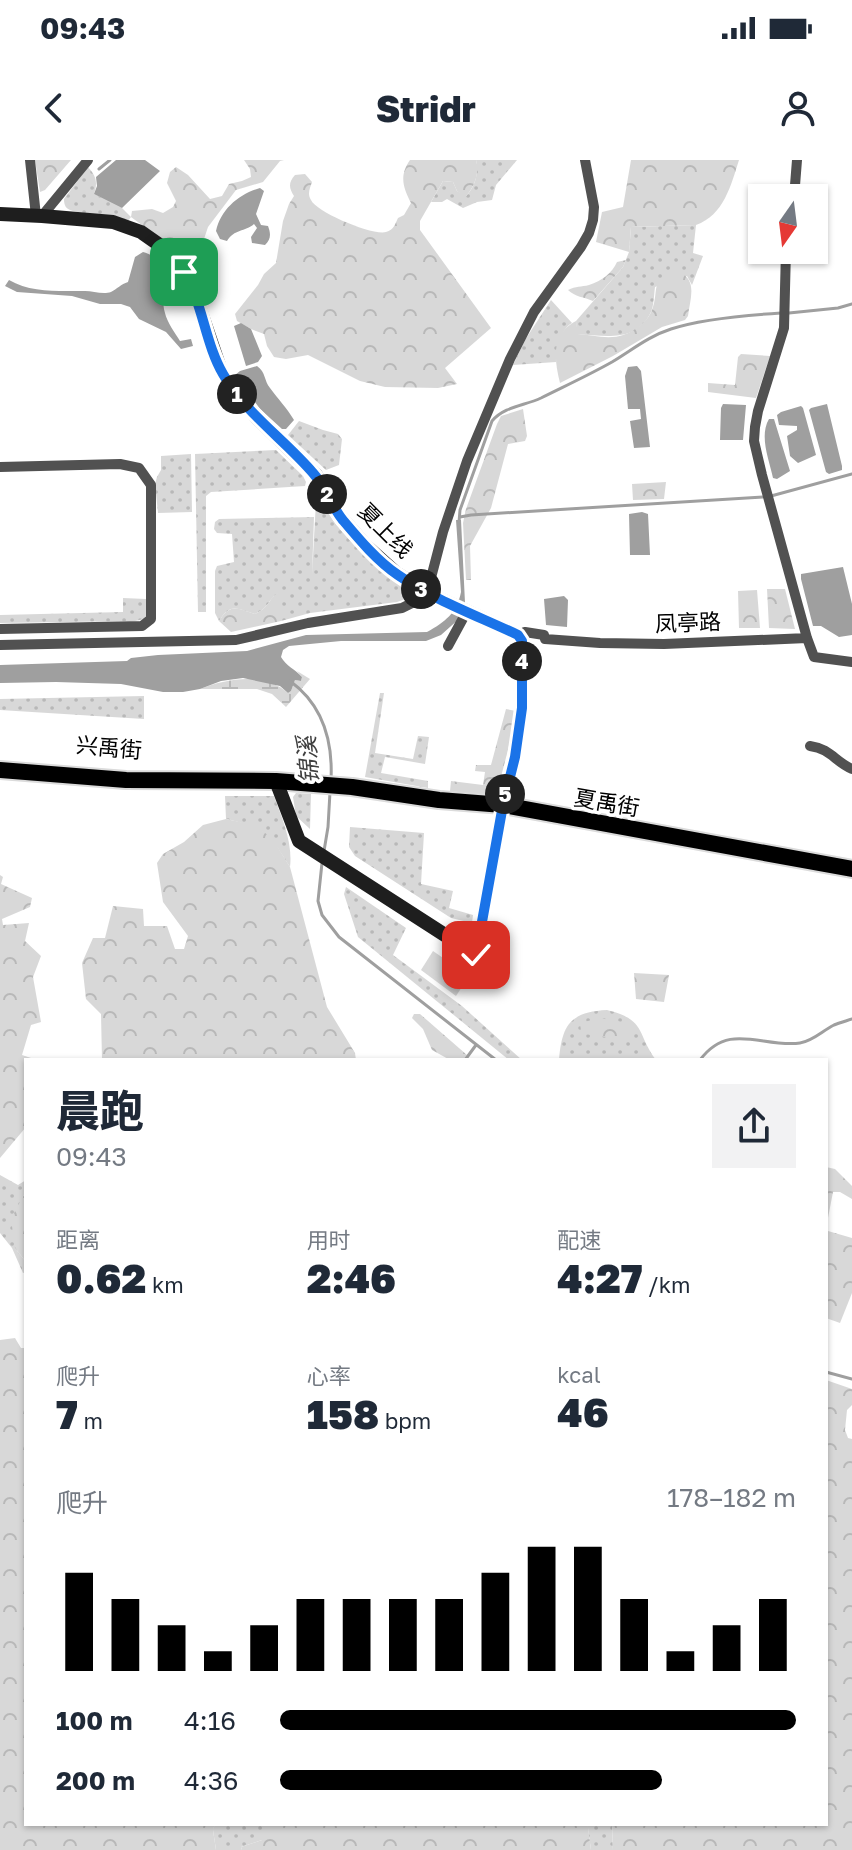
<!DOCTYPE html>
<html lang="zh">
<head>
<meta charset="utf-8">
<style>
  :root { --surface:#fff; --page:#f2f2f3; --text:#1f2937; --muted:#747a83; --accent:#000 }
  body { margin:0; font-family:"Golos Text","Noto Sans SC",sans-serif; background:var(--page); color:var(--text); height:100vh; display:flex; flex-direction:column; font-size:30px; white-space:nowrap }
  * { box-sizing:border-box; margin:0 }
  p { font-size:26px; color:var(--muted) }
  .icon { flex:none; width:44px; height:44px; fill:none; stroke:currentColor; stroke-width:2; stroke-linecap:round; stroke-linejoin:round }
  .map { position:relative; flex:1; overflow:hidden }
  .side { position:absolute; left:24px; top:898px; width:804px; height:768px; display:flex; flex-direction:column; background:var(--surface); border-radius:0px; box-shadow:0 2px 6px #0004 }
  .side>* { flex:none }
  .needle { width:52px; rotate:194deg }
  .buttons { position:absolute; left:748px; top:24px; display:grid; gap:16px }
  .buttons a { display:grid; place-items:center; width:80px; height:80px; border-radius:0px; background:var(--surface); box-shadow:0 2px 6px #0004; font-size:40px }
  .pin { position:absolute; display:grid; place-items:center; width:68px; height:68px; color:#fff; margin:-34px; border-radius:16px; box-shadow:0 4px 12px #0006 }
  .km { position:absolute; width:40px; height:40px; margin:-20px; border-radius:50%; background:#222; color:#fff; font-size:22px; line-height:40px; text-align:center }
  .round { display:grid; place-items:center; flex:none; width:84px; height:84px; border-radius:0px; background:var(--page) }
  .overview { display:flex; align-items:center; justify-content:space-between; height:136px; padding:0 32px }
  h1 { font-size:44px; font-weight:800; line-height:60px }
  .metrics { display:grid; grid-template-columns:repeat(3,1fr); gap:12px; height:136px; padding:8px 32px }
  .metrics div { display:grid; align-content:center }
  .metrics b { font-size:40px; font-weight:800 }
  .metrics small { font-size:22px; font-weight:400 }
  .metrics p { font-size:22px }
  .chart { height:224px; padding:16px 32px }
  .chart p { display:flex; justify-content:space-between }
  .chart svg { width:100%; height:144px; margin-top:8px; stroke:var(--accent); stroke-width:6 }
  ul { padding:0 32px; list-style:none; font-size:26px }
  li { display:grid; grid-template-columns:128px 96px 1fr; align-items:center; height:60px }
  li i { height:20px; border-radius:10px; background:var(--accent) }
  .status { display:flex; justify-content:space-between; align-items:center; height:56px; padding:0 40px; background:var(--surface); direction:ltr }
  .status svg { height:22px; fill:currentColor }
  header { display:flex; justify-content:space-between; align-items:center; height:104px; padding:0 32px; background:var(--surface); font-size:36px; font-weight:800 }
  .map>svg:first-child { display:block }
  .grass { fill:url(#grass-dots) }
  .forest { fill:url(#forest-crowns) }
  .wetland { fill:url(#wetland-marsh) }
  .pitch { fill:#d8d8d8 }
  .water { fill:#9f9f9f }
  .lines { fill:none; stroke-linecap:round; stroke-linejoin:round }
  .stream { stroke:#9f9f9f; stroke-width:3 }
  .primary-casing { stroke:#dbdbdb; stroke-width:20 }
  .street { stroke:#515151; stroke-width:10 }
  .secondary { stroke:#1e1e1e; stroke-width:14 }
  .primary { stroke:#000; stroke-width:16 }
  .route-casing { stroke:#fff; stroke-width:16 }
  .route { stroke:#1a73e8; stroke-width:10 }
  .labels { text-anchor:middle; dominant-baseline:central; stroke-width:7; stroke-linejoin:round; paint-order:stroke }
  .street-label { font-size:22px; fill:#000; stroke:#fff }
  .water-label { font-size:24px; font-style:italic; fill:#404040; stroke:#fff }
</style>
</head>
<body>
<div class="status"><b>09:43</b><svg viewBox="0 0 49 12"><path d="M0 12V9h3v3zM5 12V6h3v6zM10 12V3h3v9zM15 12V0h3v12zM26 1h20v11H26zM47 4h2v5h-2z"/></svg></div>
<header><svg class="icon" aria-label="back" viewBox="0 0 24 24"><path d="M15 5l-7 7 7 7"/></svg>Stridr<svg class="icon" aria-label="person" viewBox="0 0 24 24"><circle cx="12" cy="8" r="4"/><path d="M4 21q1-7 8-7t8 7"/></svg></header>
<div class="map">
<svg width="852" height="1690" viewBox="0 0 852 1690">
  <defs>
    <pattern id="grass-dots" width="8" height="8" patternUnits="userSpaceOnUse" patternTransform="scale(2)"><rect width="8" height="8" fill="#d8d8d8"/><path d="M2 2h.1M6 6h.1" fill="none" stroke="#b8b8b8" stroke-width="1.8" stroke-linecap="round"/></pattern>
    <pattern id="forest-crowns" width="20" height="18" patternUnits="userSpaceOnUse" patternTransform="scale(2)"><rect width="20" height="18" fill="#d8d8d8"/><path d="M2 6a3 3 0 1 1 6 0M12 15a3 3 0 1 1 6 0" fill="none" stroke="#b8b8b8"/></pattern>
    <pattern id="wetland-marsh" width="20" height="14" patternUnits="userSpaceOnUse" patternTransform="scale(2)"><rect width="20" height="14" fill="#d8d8d8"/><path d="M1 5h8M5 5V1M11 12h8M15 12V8" fill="none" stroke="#b8b8b8"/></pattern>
  </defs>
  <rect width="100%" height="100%" fill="#fff"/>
  <path class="grass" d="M476,0h41l-21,25 -4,15 -15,2 -14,6 -16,-9 -5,3h-11l12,-21 10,1 4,9 9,5c9,-9 13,-23 10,-36z
    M88,7c8,9 10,15 6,27l28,14 9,9 -3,4 -55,-10c-7,-2 -9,-5 -9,-12z
    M696,65l-3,28 10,3 -11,29 -5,-9 -32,11c-1,7 -1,18 -4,25 -15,31 -46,24 -74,22l-1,-13 47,-54 6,-15 2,-25z
    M551,140l21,23c-11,6 -16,26 -16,39l-43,3 12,-25z
    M299,261l24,9 15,4 4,5 -3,26 -13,5 -38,-35z
    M276,290l27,26 3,6 -1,4 -94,6 -5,4v116h-8l-3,-158z
    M191,294l1,58 -34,1 -3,-29 2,-7 4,-7v-14z
    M321,339c17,38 51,60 82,87l7,3 1,5 -3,4 -11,4 -87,11 -29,8v-29c-14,6 -9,14 -26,22 -18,-5 -24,-12 -36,7l-4,-8v-42l2,-5 17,-4 -2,-28 -15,-1 -3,-4 1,-7 4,-3 95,-2 -2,58 4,-74z
    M123,438l23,1 1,16 -3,4 -9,2 -135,2v-8l123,-3z
    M380,533h4l-9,60 38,6 5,-23 11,1 -4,27 -40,-7 -4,16 47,8v7l-63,-11z
    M144,536v23l-144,-9v-11z
    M296,633l15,1 -1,35 -14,-13 -3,-19z
    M225,636h49c8,22 19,47 16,71 -21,-34 -24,-39 -64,-48z
    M350,667l74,6 -3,51 32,7 -4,17 24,7 -1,8 -21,-5 -96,-62 -6,-9z
    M346,727l60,41 -13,27 69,51 60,54h-13l-151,-123 -14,-43z
    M607,850c40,10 29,23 49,50h-97c3,-35 11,-48 48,-50z
    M0,1015l18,10 8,-5v15l-3,1 -8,52 11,14v10l-3,1 -11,-25 -12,-15z
    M215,1664h47v16l-21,7 1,3h-26l-3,-20z
    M585,1664h27l1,26h-22l-3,-22z"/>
  <path class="forest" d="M35,0h36l-26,30 -5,2z
    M244,0h40l-4,1 -17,21 -27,8 -28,37 -5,15 -24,16 -10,-13 -38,-28 1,-6 20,-2 11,4 10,-6 3,-6 -9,-18 3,-11 6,-5 12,8 22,24 12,-3 7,-12 13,-3 9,-4 -1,-8z
    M410,0h66c4,13 -2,28 -11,37l-8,-6 -4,-9 -10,-1 -23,40v9l71,98 -46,40 12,16 -19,4 -53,-1 -25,-6 -52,-26 -22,4 -12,-2 -7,-11 -3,-12 -13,-5 -14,-8 -2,-7 23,-29 6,-11 12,-11 7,-42 6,-17 5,-8c-5,-8 -6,-13 1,-21l10,-1 7,8c-2,6 -5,12 -1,18 5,12 62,36 75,32 8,-2 9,-8 12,-14l6,-3 7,-12c-8,-16 -12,-27 -1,-43z
    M631,0h108c-8,25 -15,55 -43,65l-65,2 -2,25 -33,-10 6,-30 21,-5z
    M626,100l-3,7 -30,34c-9,-4 -18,-4 -25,-11 8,-4 13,-3 21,-5 13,-4 23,-12 28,-23z
    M167,106l13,16 5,13 -17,7 -4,-33z
    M679,112c19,8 11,27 9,44l-3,4 -23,7 -49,29 -53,27c-6,-24 -9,-49 16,-62l2,13c14,1 31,6 45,1 11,-3 25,-14 29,-25 8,-21 -4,-31 27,-38z
    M741,194l29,2 -14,42 -48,-6v-9l27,2 3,-28z
    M523,249l4,27 -2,5 -17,3 -17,64 -21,38 1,34h-5l-3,-57 3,-14 31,-85 4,-8z
    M666,322l-2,17 -31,1 -1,-16z
    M767,429h18l10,40 -26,-1z
    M757,430l3,38h-21l-1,-37z
    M281,431v30l-50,11 -12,-11c12,-19 19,-12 36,-7 17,-8 12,-16 26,-23z
    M506,549l10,2 -8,39 -11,42 -6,4 -41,-5 1,-10 32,4 2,-13 -10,-1 1,-6h15z
    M226,659l28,6 18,13 18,29 37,140 28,46 1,7h-254l-1,-46 -15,-15 -4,-36 11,-25h12l8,-32 30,3 1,17h23l8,23h9l4,-13 -25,-34 -6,-39 6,-9 21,-12 19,-17z
    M0,715l3,2 -2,7 31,14 -2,9 -28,12 1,6 26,-2 -4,18 16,15 -8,21 8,45 -10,3 -9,30 15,5h-11v67l-26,31z
    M634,813l35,2 -5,27 -28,-3z
    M414,854h6l47,41 -4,5h-13l-18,-10 -9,-21 -11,-11z
    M600,858l22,4 9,4 1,7 -4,7 -43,-6 -4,-3 -1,-8z
    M826,1007l9,2 17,17v13l-12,-7h-7l-6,31z
    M26,1035v67l-11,-14 -4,-29 12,-23z
    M828,1071l24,7v55l-12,30 -14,-5v-81z
    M15,1178l6,10h5v476h189l-2,6 3,20h19h-235v-510z
    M826,1220l26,9v16l-5,5 -2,20 3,8 4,1v411h-239l-1,-26h214z
    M262,1664h323l3,3 3,23h-349l-1,-3 21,-7z"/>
  <path class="wetland" d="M297,511l13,8 -24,28 -14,-13 -15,-5h-57c28,-11 64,-17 88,4l3,-2 4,-11 6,1 1,-4z"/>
  <path class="pitch" d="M433,791l36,25 -13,20 -35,-26z"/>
  <path class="water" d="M116,0h29l15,11 -38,37 -28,-14 3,-8 -1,-9z
    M260,28l4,3 -8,23 5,11 7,1c3,8 3,13 -3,19l-13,-2 -1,-6 6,-9 -3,-4c-9,8 -20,5 -27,17l-7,-2 -4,-8c5,-22 23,-37 44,-43z
    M143,92c28,7 16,40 22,61 2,9 10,20 15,28l11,-2 2,7 -12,3 -15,-17 -27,-13 -9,-12 -9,-3h-21l-28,-8 -55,-4 -12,-6 4,-6c22,13 51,11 76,11 8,0 18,4 26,1 6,-3 10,-8 17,-10l7,-25z
    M241,163l10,6 11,27 -4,6 -12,4 -12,-40z
    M257,206c9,6 7,15 13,22 8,11 17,20 24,32l-8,9h-4l-22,-20 -25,-34 5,-4z
    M637,206l4,5 9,76 -16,1 -4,-27 11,-2 -1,-10h-12l-3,-33 3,-9z
    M723,244l23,1 -3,35h-23l1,-32z
    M827,244l15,62v4l-13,4 -3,-2 -17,-62 2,-2z
    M801,246l2,2 13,47 -18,8 -8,-7 -3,-20 10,-6v-4l-18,-1 -2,-10 4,-3z
    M769,259h5l16,52 -13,8 -4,-1c-4,-19 -14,-42 -4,-59z
    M642,352l6,2 2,41h-20l-1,-41z
    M456,360h5l4,83 -5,15 -19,17 -15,6h-85l-52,5 -6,4 -2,7c5,9 14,12 21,20l-1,4 -6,-1 -4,11 -3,2 -8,-7 -37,-8 -22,3 -21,8 -17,3h-20l-42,-8 -65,-2 -56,1v-18l127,-4 4,-3 27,-3 89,-4 59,-16 121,-3c18,-10 30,-19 34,-40z
    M843,407l9,37v31l-13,2 -18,-11h-8l-12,-47v-5z
    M564,436l4,4 -1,27 -21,-2 -2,-26z"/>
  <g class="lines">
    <path class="stream" d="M99,9l11,-9
      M789,153l49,-5 14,-4
      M771,336l81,-22
      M460,357l11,-2 292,-18
      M459,362l1,-12 32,-89c13,-15 32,-15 49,-23 24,-12 48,-23 71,-36 20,-12 37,-26 59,-33 30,-10 78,-14 110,-16
      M290,521c33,24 43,59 41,99
      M324,691l4,-24 2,-35
      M322,703l-4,38 4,14 17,22 157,123
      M465,900l11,-15
      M700,900c29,-39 62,-12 100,-17 13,-2 22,-12 34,-18 5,-2 12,-4 18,-6
      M826,1212l26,7"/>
    <defs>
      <path id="primary" d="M0,610l126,10 150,1 76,6 87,13 64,5 349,64"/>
    </defs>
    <use href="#primary" class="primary-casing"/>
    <path class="street" d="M30,0l6,56
      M794,38l3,-38
      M42,56l46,-56
      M786,90l-2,78 -26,83 -3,16 -1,14 8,34 45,163 7,19 38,5
      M0,307l120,-3 19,4 12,17v134l-9,7 -142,3
      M522,481l3,-9 19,3 1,4 55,4 64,1 143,-6
      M0,485l236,-5 72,-17 94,-15 14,-7 11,-8 16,-61 24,-71 43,-102 24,-47 47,-65 8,-14 4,-13 1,-13 -9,-47
      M448,486l19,-35
      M810,586c21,3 24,15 42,23
      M476,795l27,-150"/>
    <path class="secondary" d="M0,54l42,2 71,6 28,10 20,14 11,9 19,28 30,88 10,16 26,31 59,57 24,41 26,30 30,27 31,20 91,42 4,6v67l-7,49 -12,48
      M276,621l23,60 177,114"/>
    <use href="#primary" class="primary"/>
  </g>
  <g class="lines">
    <defs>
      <path id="route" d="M184,112c19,32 21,71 39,102 22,39 61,65 90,99 12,13 18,32 29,46 16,19 35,42 56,56 36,25 80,41 120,60l4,6v67l-7,49 -12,48 -27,150"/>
    </defs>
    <use href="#route" class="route-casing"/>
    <use href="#route" class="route"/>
  </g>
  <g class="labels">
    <g class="street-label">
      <text transform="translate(386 370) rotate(45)">夏上线</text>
      <text transform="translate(688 462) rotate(-2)">凤亭路</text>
      <text transform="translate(109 587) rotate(5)">兴禹街</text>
      <text transform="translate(607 642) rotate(10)">夏禹街</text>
    </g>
    <g class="water-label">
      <text transform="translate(307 600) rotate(-95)">锦溪</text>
    </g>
  </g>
</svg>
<div class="buttons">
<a><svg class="needle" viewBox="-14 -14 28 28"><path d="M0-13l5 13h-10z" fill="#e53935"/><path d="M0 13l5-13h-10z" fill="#747a83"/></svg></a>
</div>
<div class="pin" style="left:184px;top:112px;background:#1e9e55"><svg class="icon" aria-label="arrive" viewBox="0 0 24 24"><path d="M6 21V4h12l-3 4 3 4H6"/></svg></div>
<div class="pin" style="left:476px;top:795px;background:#d93025"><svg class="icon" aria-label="check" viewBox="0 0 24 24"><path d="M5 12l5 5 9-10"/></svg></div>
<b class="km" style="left:237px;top:234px">1</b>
<b class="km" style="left:327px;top:334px">2</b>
<b class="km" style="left:421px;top:429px">3</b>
<b class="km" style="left:522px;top:501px">4</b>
<b class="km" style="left:505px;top:634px">5</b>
<section class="side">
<div class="overview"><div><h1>晨跑</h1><p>09:43</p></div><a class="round"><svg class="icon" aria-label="share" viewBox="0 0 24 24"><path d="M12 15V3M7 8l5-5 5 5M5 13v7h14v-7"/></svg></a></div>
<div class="metrics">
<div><p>距离</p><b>0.62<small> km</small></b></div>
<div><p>用时</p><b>2:46</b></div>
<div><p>配速</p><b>4:27<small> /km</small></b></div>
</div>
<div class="metrics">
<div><p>爬升</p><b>7<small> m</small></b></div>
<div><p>心率</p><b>158<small> bpm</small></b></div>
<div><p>kcal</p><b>46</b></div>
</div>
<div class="chart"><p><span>爬升</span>178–182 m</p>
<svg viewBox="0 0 160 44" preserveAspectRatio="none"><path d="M5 44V14M15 44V22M25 44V30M35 44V38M45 44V30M55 44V22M65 44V22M75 44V22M85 44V22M95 44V14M105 44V6M115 44V6M125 44V22M135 44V38M145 44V30M155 44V22"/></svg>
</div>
<ul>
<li><b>100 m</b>4:16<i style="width:100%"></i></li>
<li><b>200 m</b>4:36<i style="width:74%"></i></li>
</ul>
</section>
</div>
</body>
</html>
